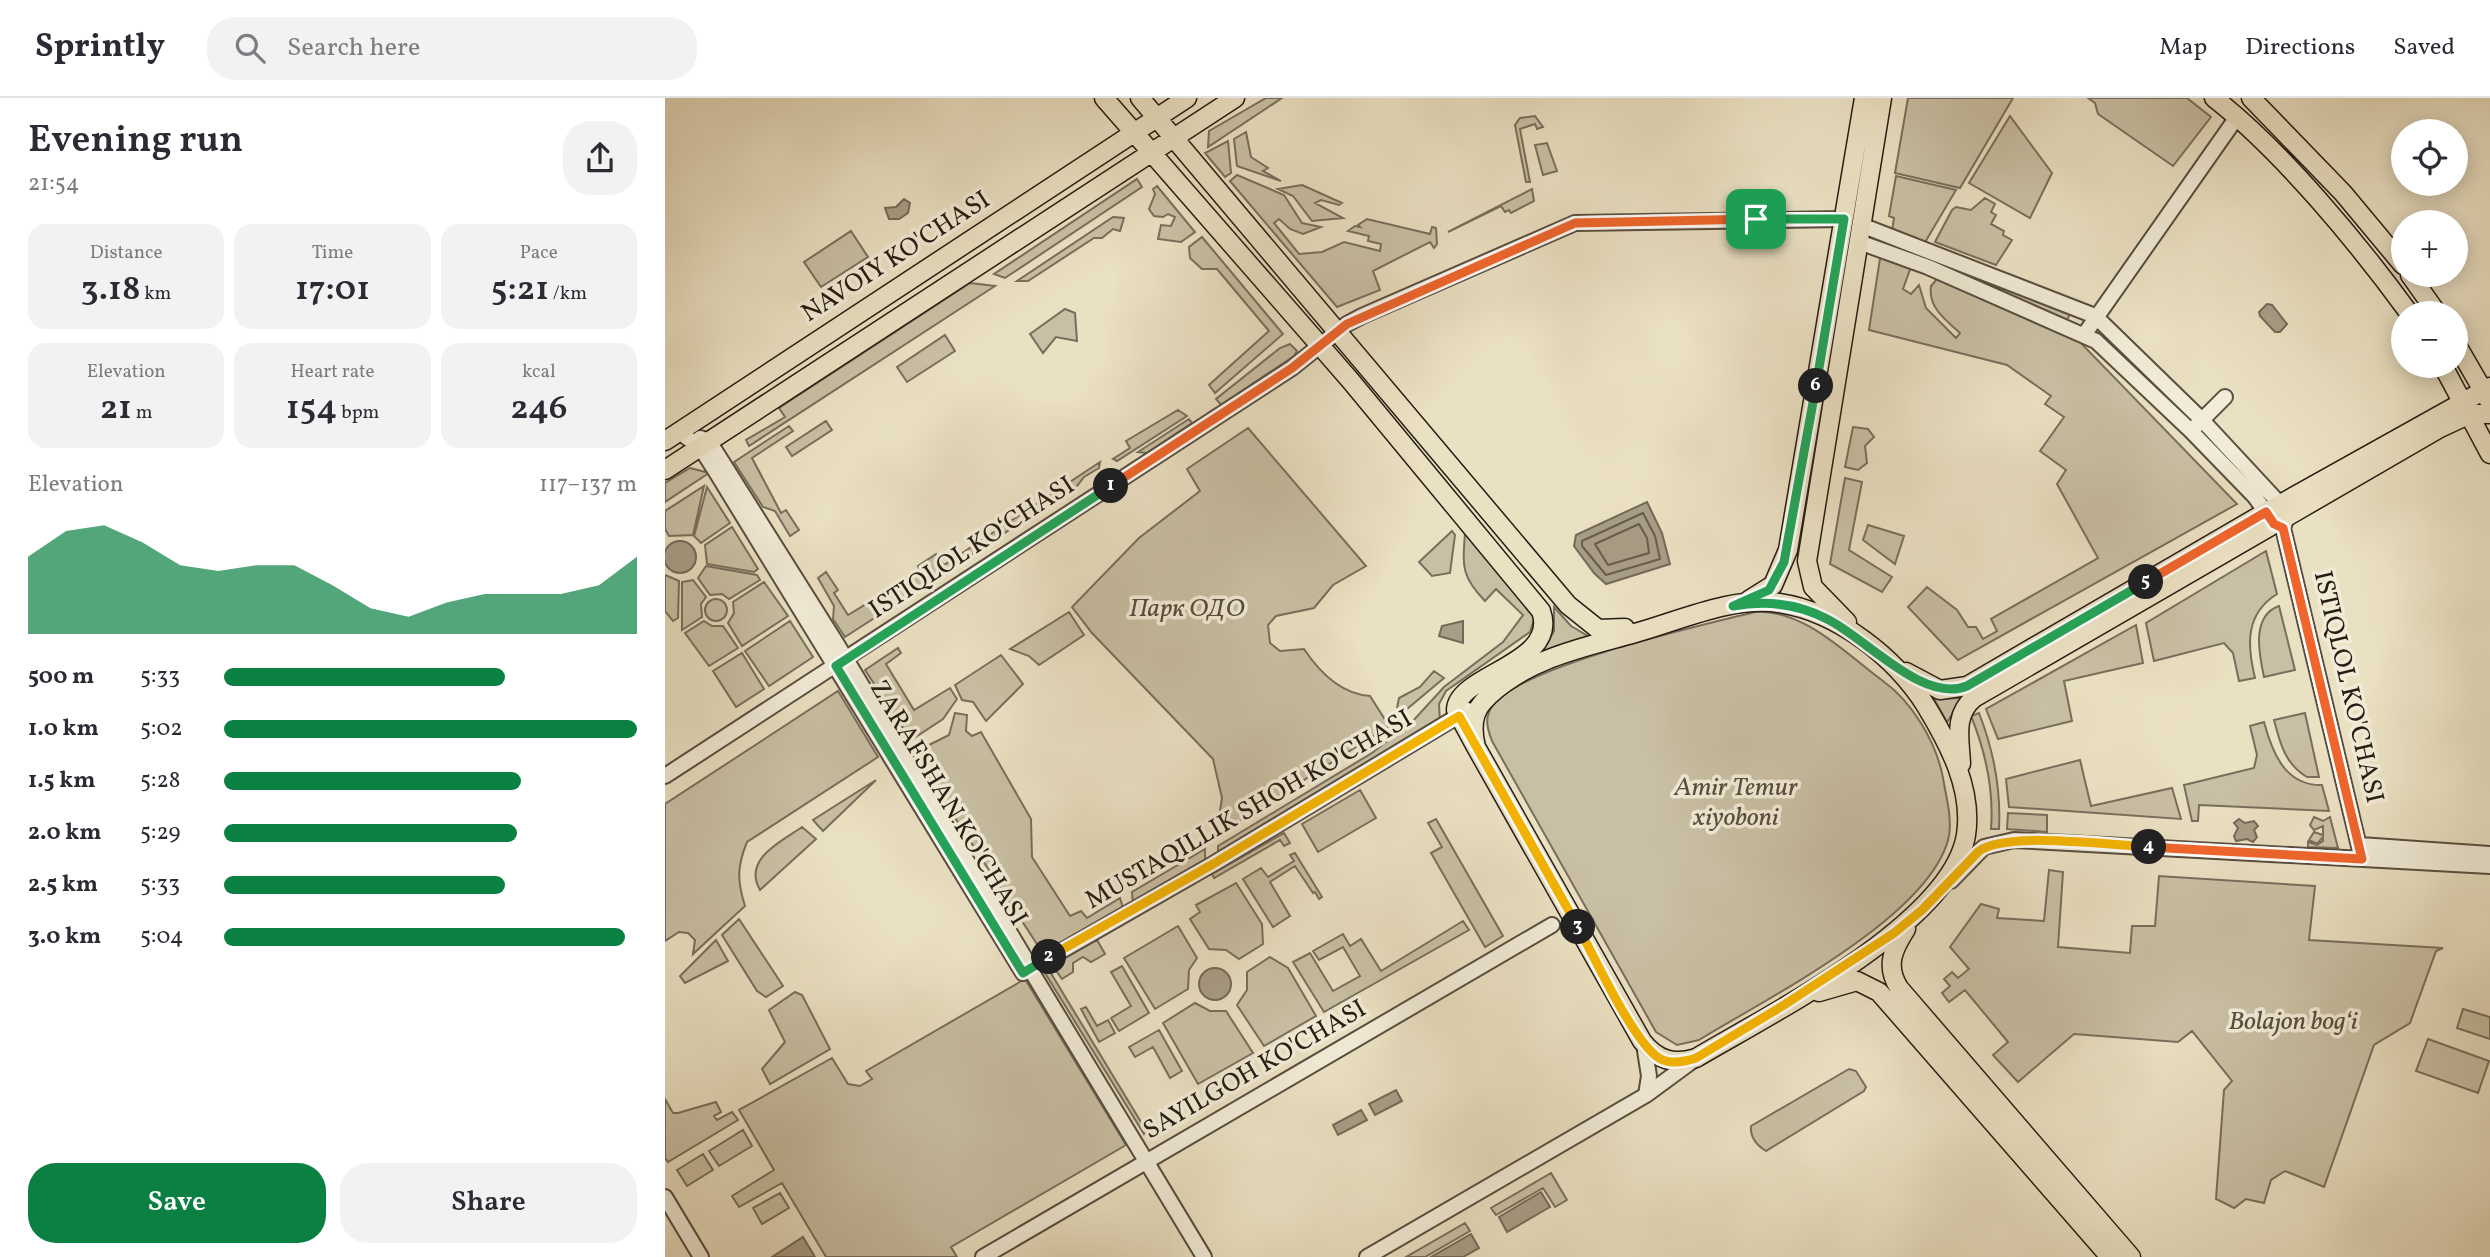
<!DOCTYPE html>
<html lang="en">
<head>
<meta charset="utf-8">
<style>
  :root { --surface:#fff; --page:#f2f2f3; --text:#2b2b33; --muted:#7c7c81; --line:#e1e1e2; --accent:#0b8043 }
  body { margin:0; font-family:Vollkorn,serif; background:var(--page); color:var(--text); height:100vh; display:flex; flex-direction:column; font-size:26px; white-space:nowrap }
  * { box-sizing:border-box; margin:0 }
  p { font-size:23px; color:var(--muted) }
  .icon { flex:none; width:38px; height:38px; fill:none; stroke:currentColor; stroke-width:2; stroke-linecap:round; stroke-linejoin:round }
  .map { position:relative; flex:1; overflow:hidden }
  .side { display:flex; flex-direction:column; background:var(--surface); width:665px }
  .side>* { flex:none }
  .tools { position:absolute; left:1726px; top:21px; display:grid; gap:14px }
  .tools a { display:grid; place-items:center; width:77px; height:77px; border-radius:50%; background:var(--surface); box-shadow:0 4px 18px #0003; font-size:35px }
  .pin { position:absolute; display:grid; place-items:center; width:60px; height:60px; color:#fff; margin:-30px; border-radius:14px; box-shadow:0 4px 10px #0006 }
  .km { position:absolute; width:35px; height:35px; margin:-18px; border-radius:50%; background:#222; color:#fff; font-size:19px; line-height:35px; text-align:center }
  .round { display:grid; place-items:center; flex:none; width:74px; height:74px; border-radius:28px; background:var(--page) }
  .headline { display:flex; align-items:center; justify-content:space-between; height:119px; padding:0 28px }
  h1 { font-size:38px; font-weight:600; line-height:52px }
  .figures { display:grid; grid-template-columns:repeat(3,1fr); gap:10px; height:119px; padding:7px 28px }
  .figures div { display:grid; align-content:center; border-radius:18px; background:var(--page); text-align:center }
  .figures b { font-size:35px; font-weight:600 }
  .figures small { font-size:19px; font-weight:400 }
  .figures p { font-size:19px }
  .chart { height:196px; padding:14px 28px }
  .chart p { display:flex; justify-content:space-between }
  .chart svg { width:100%; height:126px; margin-top:7px; fill:var(--accent); opacity:.7 }
  .button { display:flex; gap:14px; margin-top:auto; padding:14px 28px }
  .button a { flex:1; height:80px; border-radius:28px; background:var(--accent); color:#fff; font-size:28px; font-weight:600; line-height:80px; text-align:center }
  .button a+a { background:var(--page); color:var(--text) }
  ul { padding:0 28px; list-style:none; font-size:23px }
  li { display:grid; grid-template-columns:112px 84px 1fr; align-items:center; height:52px }
  li i { height:18px; border-radius:9px; background:var(--accent) }
  header { display:flex; align-items:center; gap:42px; box-sizing:border-box; height:98px; padding:0 35px; background:var(--surface); border-bottom:2px solid var(--line) }
  header strong { font-size:33px }
  nav { display:flex; gap:38px; margin-inline-start:auto; font-size:24px }
  .search { width:490px; height:63px; background:var(--page); display:flex; align-items:center; gap:18px; box-sizing:border-box; padding:0 24px; border-radius:28px; color:var(--muted); font-size:26px }
  main { display:flex; flex:1; min-height:0 }
  .map>svg:first-child { display:block }
  .green { fill:#c9bfa4; stroke:#786e5c; stroke-width:2 }
  .water { fill:#a89d86; stroke:#746958; stroke-width:2 }
  .lines { fill:none; stroke-linecap:round; stroke-linejoin:round }
  .shore { stroke:#685c4c; stroke-width:2 }
  .minor-casing { stroke:#584d3f; stroke-width:18 }
  .major-casing { stroke:#271c13; stroke-width:21 }
  .minor { stroke:#f1ebd7; stroke-width:14 }
  .major { stroke:#eae0c2; stroke-width:18 }
  .split-1-casing { stroke:#fff; stroke-width:14 }
  .split-2-casing { stroke:#fff; stroke-width:14 }
  .split-3-casing { stroke:#fff; stroke-width:14 }
  .split-4-casing { stroke:#fff; stroke-width:14 }
  .split-5-casing { stroke:#fff; stroke-width:14 }
  .split-6-casing { stroke:#fff; stroke-width:14 }
  .split-7-casing { stroke:#fff; stroke-width:14 }
  .split-1 { stroke:#f0652b; stroke-width:9 }
  .split-2 { stroke:#22a559; stroke-width:9 }
  .split-3 { stroke:#f5b400; stroke-width:9 }
  .split-4 { stroke:#f5b400; stroke-width:9 }
  .split-5 { stroke:#f0652b; stroke-width:9 }
  .split-6 { stroke:#22a559; stroke-width:9 }
  .split-7 { stroke:#22a559; stroke-width:9 }
  .labels { text-anchor:middle; dominant-baseline:central; stroke-width:7; stroke-linejoin:round; paint-order:stroke }
  .street-label { font-size:26px; fill:#271c13; stroke:#f1ebd7 }
  .park-label { font-size:26px; font-style:italic; fill:#584d3e; stroke:#f1ebd7 }
</style>
</head>
<body>
<header>
<strong>Sprintly</strong>
<div class="search"><svg class="icon" aria-label="search" viewBox="0 0 24 24"><circle cx="10" cy="10" r="6"/><path d="M15 15l6 6"/></svg>Search here</div>
<nav><a>Map</a><a>Directions</a><a>Saved</a></nav>
</header>
<main>
<section class="side">
<div class="headline"><div><h1>Evening run</h1><p>21:54</p></div><a class="round"><svg class="icon" aria-label="share" viewBox="0 0 24 24"><path d="M12 15V3M7 8l5-5 5 5M5 13v7h14v-7"/></svg></a></div>
<div class="figures">
<div><p>Distance</p><b>3.18<small> km</small></b></div>
<div><p>Time</p><b>17:01</b></div>
<div><p>Pace</p><b>5:21<small> /km</small></b></div>
</div>
<div class="figures">
<div><p>Elevation</p><b>21<small> m</small></b></div>
<div><p>Heart rate</p><b>154<small> bpm</small></b></div>
<div><p>kcal</p><b>246</b></div>
</div>
<div class="chart"><p><span>Elevation</span>117–137 m</p>
<svg viewBox="0 0 160 44" preserveAspectRatio="none"><path d="M0 44V17L10 8L20 6L30 12L40 20L50 22L60 20L70 20L80 27L90 35L100 38L110 33L120 30L130 30L140 30L150 27L160 17V44z"/></svg>
</div>
<ul>
<li><b>500 m</b>5:33<i style="width:68%"></i></li>
<li><b>1.0 km</b>5:02<i style="width:100%"></i></li>
<li><b>1.5 km</b>5:28<i style="width:72%"></i></li>
<li><b>2.0 km</b>5:29<i style="width:71%"></i></li>
<li><b>2.5 km</b>5:33<i style="width:68%"></i></li>
<li><b>3.0 km</b>5:04<i style="width:97%"></i></li>
</ul>
<div class="button"><a>Save</a><a>Share</a></div>
</section>
<div class="map">
<svg width="1825" height="1159" viewBox="0 0 1825 1159">
  <rect width="100%" height="100%" fill="#eae0c2"/>
  <filter id="stains"><feTurbulence type="fractalNoise" baseFrequency=".00286" numOctaves="4"/><feColorMatrix values="0 0 0 0 .2 0 0 0 0 .09 0 0 0 0 .02 0 0 0 .5 -.17"/></filter>
  <radialGradient id="worn" r=".72"><stop offset=".6" stop-color="#630" stop-opacity="0"/><stop offset="1" stop-color="#630" stop-opacity=".3"/></radialGradient>
  <path class="green" d="M601,0h16l-74,49 1,-16z
    M1243,0h105l-53,90 -65,-15z
    M1423,0h99l24,19 -38,49 -75,-52 -3,-11z
    M870,18l8,11 -6,2 -2,-5 -15,5 10,53h-4l-11,-57 5,-7z
    M1345,18l42,57 -22,45 -61,-35z
    M581,34l5,25 17,11 -5,3 18,10 -44,-15 -3,-27z
    M563,43l3,32 -6,4 -20,-24z
    M882,45l10,28 -14,4 -8,-30z
    M572,77l47,20 18,28 19,4 -18,7 -13,-5 -11,-10 -5,4 25,31 23,-2 22,-10 36,9 1,-7 -13,-3 1,-5 -21,-5 7,-5 5,1 -2,-2 9,-6 63,15 2,-7 4,1 1,16 -3,4 -4,-6 -57,29 7,19 -43,17 -107,-126z
    M1231,78l60,14 -32,54 -32,-13 2,-13 -5,-2z
    M472,81l5,8 -137,91 -11,-4z
    M637,87l40,18 -3,2 -18,-5 -6,3 28,15 -31,3 -19,-25 -15,-7z
    M492,88l38,46 -14,10 -23,-3 3,-14 10,1 4,-9 -7,-3 -5,3 -9,-1 -5,-7 6,-15 -2,-5z
    M867,91l2,12 -23,12 -2,-3 -4,2 -4,-6 -53,26z
    M1320,100l10,6 -4,8 5,3 -5,9 13,7 -1,4 9,5 -16,25 -61,-23 17,-32 4,-3 15,3z
    M448,119l11,1 -4,13 -7,-2 -11,9h-8l-66,43h-11z
    M186,133l17,26 -47,30 -17,-25z
    M537,139l81,97 -68,59 -6,-8 60,-54 -52,-62h-15l-12,-11 -1,-11z
    M1219,140l188,72 -7,14 -183,-80z
    M1216,154l31,12 -9,25 8,5 8,-9 7,23 30,30 4,-5c-14,-13 -32,-25 -29,-47l6,-7 142,62 158,163 -279,156 -50,-53 19,-20 30,23 11,17h8l7,12 14,-8 -6,-12 107,-61 -41,-74 9,-14 -26,-19 24,-34 -19,-13 6,-8 -44,-31 -138,-35z
    M305,185l25,3 -246,160 -3,-6 39,-23 -6,-9z
    M400,211l10,4 2,28 -21,-4 -13,16 -13,-19z
    M280,237l10,16 -48,31 -10,-15z
    M625,246l7,7 -3,5 -73,49 -5,-6 64,-51z
    M513,312l9,6 -70,45 -4,-2 17,-11 -4,-7z
    M524,321l3,4 -45,30 -9,-1z
    M161,323l6,9 -40,26 -6,-9z
    M124,328l4,5 -41,27 29,55 5,-3 13,20 -9,6 -15,-25 -12,-4 -29,-45z
    M1188,329l15,2 6,8 -9,9 2,17 -9,7 -13,-3z
    M583,330l118,138 -33,19 -19,23 -38,8 -8,9 2,18 10,8 24,-2c16,24 37,45 66,47l19,30 -173,110 6,-38 -9,-39 -121,-126 -20,-26 67,-69 61,-47 -13,-22z
    M435,364l-1,6 -15,9 -7,9 -193,125 -8,-13 43,-29 -1,-3 18,-12 8,11z
    M25,370l19,5 -44,29v-19z
    M1180,380l17,4 -13,68 43,27 -10,15 -52,-28z
    M39,388l-11,49 -24,1 -4,-7v-18z
    M42,389l23,36 -29,20 -7,-7z
    M1203,427l36,11 -9,28 -32,-24z
    M67,429l26,42 -4,3 -47,-8 -2,-19z
    M787,433l3,4 -5,38 -18,3 -13,-14z
    M800,434l71,81 -6,19 -84,59 -7,13 1,18 -222,132v-8l154,-93 40,-31 32,-35 59,-45 20,-27 -27,-26 -11,12c-25,-26 -22,-36 -20,-69z
    M1601,453l11,43c-32,20 -30,51 -22,84l-16,3 -6,-28 -9,-10 -70,18 -8,-38z
    M41,468l51,9 3,5 -31,19 -7,-5 -12,1 -12,-17z
    M161,474l12,18 -4,3 14,22 20,-12 8,14 -31,20 -12,-18 1,-13 -16,-28z
    M0,477l14,6 -1,37 -5,3 -8,-10z
    M28,482l13,17 -5,7 1,13 -20,13v-48z
    M99,484l24,34 -46,30 -14,-23 6,-10 -1,-11z
    M40 512a11 11 0 1 1 22 0a11 11 0 1 1-22 0Z
    M1614,508l16,64 -31,7c-5,-23 -13,-61 15,-71z
    M889,509l17,19 22,13 -51,14 12,-22z
    M404,514l15,23 -45,30 -10,-9 -19,-7z
    M1090,514c49,-3 91,42 128,69 29,21 53,60 60,97 3,18 9,39 6,58 -17,80 -182,162 -250,204l-22,5 -21,-13 -164,-291c-5,-13 -8,-24 1,-36 28,-39 210,-80 262,-93z
    M39,523l8,5h11l15,22 -29,18 -24,-33z
    M125,523l23,36 -44,29 -24,-35z
    M1471,527l7,38 -79,18 8,40 -74,18 -12,-30z
    M233,550l3,5 -15,11 28,46 36,-22 7,11 -14,20 -32,21 -46,-70z
    M77,555l22,36 -28,18 -23,-36z
    M336,557l22,29 -37,37 -13,-19 -11,-2 -7,-15z
    M769,573l10,7 -43,36 -4,-6 2,-10 21,-11z
    M173,593l40,66 -131,85c-10,24 -10,39 -2,64l-52,48 2,-14 -7,-7 -9,-1 -14,9v-137z
    M1298,600l-16,24 -13,-23z
    M290,615l12,2 -1,16 6,5 9,-4 50,87 1,38 38,59 11,-5 6,7 33,-20 3,10 -79,47 -131,-202 36,-18z
    M1314,615c14,36 22,77 20,116h-8c3,-39 -5,-76 -20,-113z
    M1640,615l14,64h-12c-22,-13 -27,-34 -33,-57z
    M1599,624c8,30 21,64 58,63l7,26 -130,-6 -1,16h-6l-8,-36 70,-17 3,-13 -7,-29z
    M1415,662l11,46 81,-18 9,31 -172,-12 -3,-28z
    M211,682l-53,51 -10,-11z
    M695,692l16,28 -58,34 -16,-28z
    M1343,715l39,2v17l-40,-3z
    M1649,719l9,4 7,-4 8,31 -30,-1v-5l9,3 6,-4v-4l-6,7 -8,-4 5,-8 9,3v-9l-9,4 -4,-5z
    M771,721l67,117 -18,11 -54,-94 11,-6 -14,-24z
    M137,729l14,12 -56,51c-18,-31 22,-49 42,-63z
    M619,735l6,10 -6,3 -4,-6 -66,38 -2,-4z
    M540,751v12l-72,43 -1,-12z
    M630,755l27,44 -3,2 -4,-7 -2,1 -18,-27 -25,16 20,34 -17,11 -30,-48 18,-11 7,9 26,-16 -4,-6z
    M1384,772l14,2 -5,75 72,6 2,-27h23l4,-50 156,10 -6,54 134,8 -7,3 -26,72 -36,22 -50,142 -39,-16 -14,9 -7,23 -18,-4 -12,9 -18,-9 8,-109 8,-9 -40,-50 -14,11 -104,-8 -56,48 -25,-27 15,-13 -43,-52 -16,12 -7,-9 8,-7 -6,-7 8,-7 6,6 11,-9 -19,-22 31,-43 18,5 -2,9 47,3z
    M571,785l26,41 1,20 -24,15 -13,-9 -17,-1 -19,-30 10,-7 -4,-7z
    M74,821l44,67 -17,11 -9,-6 -35,-56z
    M798,823l6,9 -145,82 -31,-50 17,-9 23,38 27,-15 -17,-29 -24,13 -6,-9 30,-17 7,12 11,-7 20,32z
    M513,828l19,32 -8,12 -1,19 -33,20 -31,-51z
    M51,842l12,21 -43,22 -5,-7z
    M432,842l8,14 -14,8 -8,-5 -10,6v9l-11,7 -10,-14z
    M605,859l18,11 28,48 -52,30 -27,-41 10,-15v-18z
    M457,868l27,47 -30,18 -8,-13 20,-12 -20,-34z
    M384,872l98,162 -3,2 -99,-161z
    M360,881l101,166 -175,102 6,10h-131l-44,-74 -43,24 -7,-11 42,-26 -35,-60 93,-52 16,26 12,2 12,-7 -6,-8z
    M130,894l7,3 28,54 -60,35 -8,-15 23,-27 -16,-32z
    M530,905l15,8h16l27,42 -55,31 -35,-61z
    M421,909l11,19 11,-6 7,13 -16,9 -18,-33z
    M1798,911l27,8v22l-33,-11z
    M494,932l23,41 -12,7 -17,-31 -18,10 -6,-10z
    M1763,941l61,22 -11,32 -62,-22z
    M1184,971l7,2 10,16 -2,4 -98,60c-10,-6 -16,-14 -15,-25z
    M0,1001l8,14h5l38,-11 5,10 -7,4 3,4 15,-8 6,8 -70,42 -3,-4z
    M78,1032l9,16 -33,20 -10,-15z
    M38,1056l10,16 -26,16 -10,-16z
    M886,1075l16,27 -12,7 -12,-19 -47,27 -5,-7z
    M115,1095l9,15 -27,16 -9,-16z
    M800,1125l5,8 -45,26h-19z"/>
  <path class="water" d="M239,101l6,4 -2,10 -9,6h-10l-4,-11 11,-1z
    M1602,206l5,1 15,19 -7,8h-5l-15,-16 -1,-4z
    M982,404l15,31 8,31 -64,20 -12,-11 -20,-27 2,-11z
    M-1 459a16 16 0 1 1 32 0a16 16 0 1 1-32 0Z
    M798,523v22l-24,-7 3,-10z
    M1574,721l6,4 9,-2 4,5 -4,4 3,7 -4,5 -6,-3 -11,2 -2,-5 4,-8 -4,-5z
    M534 886a16 16 0 1 1 32 0a16 16 0 1 1-32 0Z
    M731,992l6,11 -27,14 -6,-11z
    M696,1012l6,10 -29,15 -5,-10z
    M876,1094l9,15 -43,25 -8,-15z
    M806,1136l8,14 -16,9h-32z
    M138,1139l12,20h-43z"/>
  <g class="lines">
    <path class="shore" d="M978,415l12,23 5,23 -54,16 -24,-29v-5z
      M974,426l8,14 2,15 -41,12 -13,-21z"/>
    <defs>
      <path id="minor" d="M1196,127l234,91 107,104 78,84 7,13 -4,11 79,331
        M1194,144l69,25 168,74 95,90 64,66 17,24
        M1419,237l153,-218
        M1531,328l29,-29
        M14,334l21,15 16,25 307,501 190,-109 255,-154
        M35,340l9,3 128,203 194,324
        M0,678l627,-408 55,-44 15,-8 213,-93 269,-4
        M1695,747l130,9
        M1286,783l33,-34 30,-7 476,26
        M365,871l174,288
        M979,946l5,32 -3,19
        M0,1099l36,60
        M318,1159l569,-332
        M702,1159l279,-162 49,-36"/>
      <path id="major" d="M439,0l246,282 191,231c19,53 -84,63 -85,99l20,37 166,294c15,19 31,24 54,17 74,-44 256,-135 270,-223 7,-46 -17,-91 -40,-129 -31,-49 -88,-94 -147,-103 -47,-7 -100,18 -144,30 -28,8 -59,15 -86,26 -21,8 -51,25 -66,43 -11,12 -11,29 -7,45
        M475,0l428,507 30,24 27,-1
        M1549,0c68,53 144,145 195,215
        M1586,0l92,95 60,72
        M1745,177l27,38
        M1790,244l33,57
        M1778,268l47,88
        M0,343l522,-343
        M0,372l570,-372
        M1084,502l24,-15 15,-35 76,-452
        M1182,524l-34,-35 -6,-26 75,-463
        M1241,574l34,18 27,-4 299,-174 224,-125
        M1296,666c-1,-24 -8,-49 13,-66l466,-270 30,-14h20
        M1241,831c-13,20 -21,37 -7,59l232,269
        M1154,894l38,-11 22,11 231,265"/>
    </defs>
    <use href="#minor" class="minor-casing"/>
    <use href="#major" class="major-casing"/>
    <use href="#minor" class="minor"/>
    <use href="#major" class="major"/>
  </g>
  <g class="lines">
    <defs>
      <path id="split-1" d="M446,388l181,-118 55,-44 228,-101 181,-4"/>
      <path id="split-2" d="M384,859l-26,16 -187,-307 275,-180"/>
      <path id="split-3" d="M384,859l164,-93 246,-148 119,211"/>
      <path id="split-4" d="M913,829c16,29 56,116 81,131 11,7 25,4 37,0l88,-53 110,-72 28,-23 57,-59c27,-20 133,-6 170,-4"/>
      <path id="split-5" d="M1481,484l120,-70 8,12 9,4 79,331 -213,-12"/>
      <path id="split-6" d="M1151,288l-32,176 -15,28 -36,16c33,-6 63,-3 94,13 39,19 96,85 140,67l179,-104"/>
      <path id="split-7" d="M1091,121h88l-28,167"/>
    </defs>
    <use href="#split-1" class="split-1-casing"/>
    <use href="#split-2" class="split-2-casing"/>
    <use href="#split-3" class="split-3-casing"/>
    <use href="#split-4" class="split-4-casing"/>
    <use href="#split-5" class="split-5-casing"/>
    <use href="#split-6" class="split-6-casing"/>
    <use href="#split-7" class="split-7-casing"/>
    <use href="#split-1" class="split-1"/>
    <use href="#split-2" class="split-2"/>
    <use href="#split-3" class="split-3"/>
    <use href="#split-4" class="split-4"/>
    <use href="#split-5" class="split-5"/>
    <use href="#split-6" class="split-6"/>
    <use href="#split-7" class="split-7"/>
  </g>
  <g class="labels">
    <g class="street-label">
      <text transform="translate(231 159) rotate(-33)">NAVOIY KO'CHASI</text>
      <text transform="translate(307 450) rotate(-33)">ISTIQLOL KO‘CHASI</text>
      <text transform="translate(1683 589) rotate(77)">ISTIQLOL KO'CHASI</text>
      <text transform="translate(283 705) rotate(59)">ZARAFSHAN KO'CHASI</text>
      <text transform="translate(584 712) rotate(-30)">MUSTAQILLIK SHOH KO'CHASI</text>
      <text transform="translate(590 972) rotate(-30)">SAYILGOH KO'CHASI</text>
    </g>
    <g class="park-label">
      <text x="522" y="511">Парк ОДО</text>
      <text x="1071" y="690">Amir Temur<tspan x="1071" dy="30">xiyoboni</tspan></text>
      <text x="1628" y="924">Bolajon bog‘i</text>
    </g>
  </g>
  <rect width="100%" height="100%" filter="url(#stains)"/>
  <rect width="100%" height="100%" fill="url(#worn)"/>
</svg>
<div class="tools">
<a><svg class="icon" aria-label="locate" viewBox="0 0 24 24"><circle cx="12" cy="12" r="6"/><path d="M12 2v4M12 18v4M2 12h4M18 12h4"/></svg></a>
<a>+</a>
<a>−</a>
</div>
<div class="pin" style="left:1091px;top:121px;background:#1e9e55"><svg class="icon" aria-label="arrive" viewBox="0 0 24 24"><path d="M6 21V4h12l-3 4 3 4H6"/></svg></div>
<b class="km" style="left:446px;top:388px">1</b>
<b class="km" style="left:384px;top:859px">2</b>
<b class="km" style="left:913px;top:829px">3</b>
<b class="km" style="left:1484px;top:749px">4</b>
<b class="km" style="left:1481px;top:484px">5</b>
<b class="km" style="left:1151px;top:288px">6</b>
</div>
</main>
</body>
</html>
